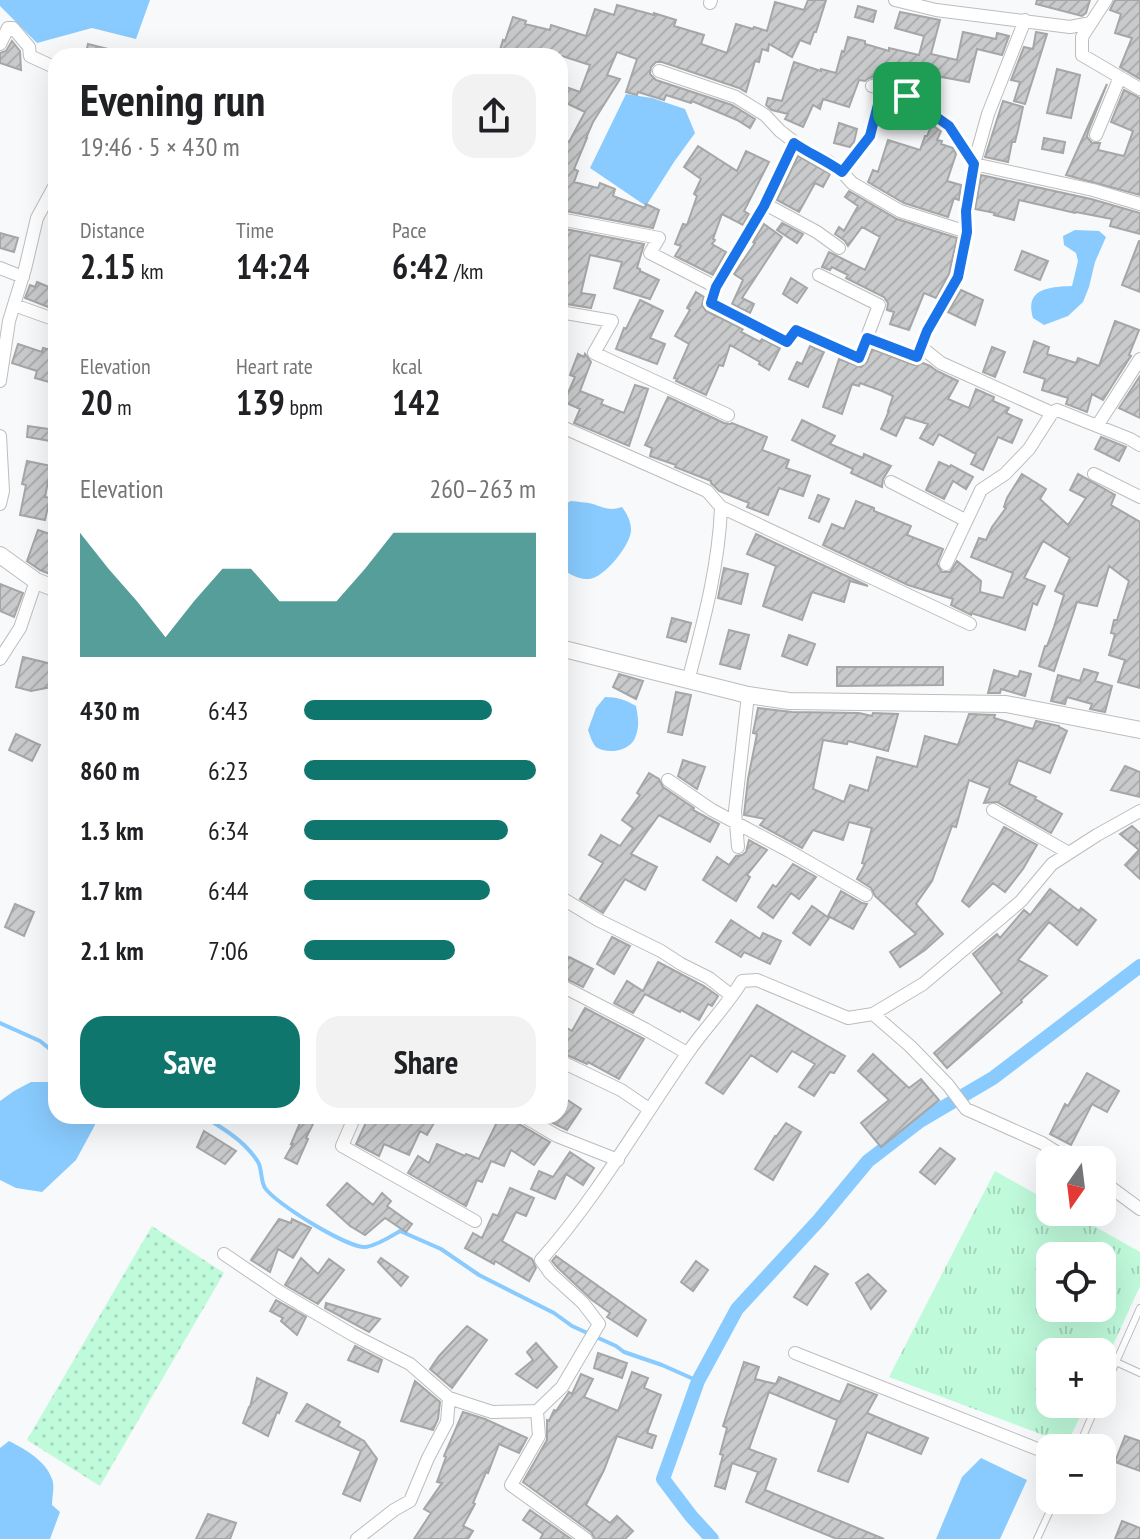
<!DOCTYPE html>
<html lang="en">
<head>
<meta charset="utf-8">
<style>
  :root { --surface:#fff; --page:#f2f2f2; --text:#202124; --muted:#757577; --accent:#0f766e }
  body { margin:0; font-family:"PT Sans Narrow",sans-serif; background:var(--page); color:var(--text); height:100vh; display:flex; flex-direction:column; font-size:30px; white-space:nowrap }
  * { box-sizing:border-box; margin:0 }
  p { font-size:26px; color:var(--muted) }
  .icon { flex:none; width:44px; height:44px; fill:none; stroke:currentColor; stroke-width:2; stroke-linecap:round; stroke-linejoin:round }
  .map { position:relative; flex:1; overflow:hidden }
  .sheet { position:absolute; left:48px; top:48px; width:520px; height:1076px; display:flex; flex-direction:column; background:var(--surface); border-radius:24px; box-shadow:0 8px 32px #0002 }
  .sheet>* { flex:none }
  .needle { width:52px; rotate:194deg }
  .controls { position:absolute; left:1036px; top:1146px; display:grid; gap:16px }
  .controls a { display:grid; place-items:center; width:80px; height:80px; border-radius:16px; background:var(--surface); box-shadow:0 8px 32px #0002; font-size:40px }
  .pin { position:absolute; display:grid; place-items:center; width:68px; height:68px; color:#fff; margin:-34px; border-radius:16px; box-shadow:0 4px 12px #0006 }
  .round { display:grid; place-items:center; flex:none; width:84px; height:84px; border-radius:24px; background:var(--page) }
  .head { display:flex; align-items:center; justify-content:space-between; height:136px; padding:0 32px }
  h1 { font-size:44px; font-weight:600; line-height:60px }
  .stats { display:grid; grid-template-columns:repeat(3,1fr); gap:12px; height:136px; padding:8px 32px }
  .stats div { display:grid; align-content:center }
  .stats b { font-size:34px; font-weight:600 }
  .stats small { font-size:22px; font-weight:400 }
  .stats p { font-size:22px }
  .chart { height:224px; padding:16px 32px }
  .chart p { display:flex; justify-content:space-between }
  .chart svg { width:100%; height:144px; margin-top:8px; fill:var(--accent); opacity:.7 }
  .button { display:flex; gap:16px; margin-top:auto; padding:16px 32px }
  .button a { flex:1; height:92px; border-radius:24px; background:var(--accent); color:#fff; font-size:32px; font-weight:600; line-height:92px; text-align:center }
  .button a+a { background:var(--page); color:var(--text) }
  ul { padding:0 32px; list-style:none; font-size:26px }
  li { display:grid; grid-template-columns:128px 96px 1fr; align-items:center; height:60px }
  li i { height:20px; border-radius:10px; background:var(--accent) }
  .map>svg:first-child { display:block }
  .grass { fill:url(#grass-dots) }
  .park { fill:url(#park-tufts); fill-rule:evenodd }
  .water { fill:#89cbfe }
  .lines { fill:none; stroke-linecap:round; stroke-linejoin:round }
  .stream { stroke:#89cbfe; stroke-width:4 }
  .canal { stroke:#89cbfe; stroke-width:14 }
  .building { fill:url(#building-hatch); stroke:#a5a6a7; stroke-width:2 }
  .service-casing { stroke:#bcbdbe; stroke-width:8 }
  .minor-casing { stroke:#bcbdbe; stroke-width:14 }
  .tertiary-casing { stroke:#bcbdbe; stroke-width:18 }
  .service { stroke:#fff; stroke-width:6 }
  .minor { stroke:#fff; stroke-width:12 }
  .tertiary { stroke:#fff; stroke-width:16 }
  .route-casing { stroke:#fff; stroke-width:16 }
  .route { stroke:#1a73e8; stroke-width:10 }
</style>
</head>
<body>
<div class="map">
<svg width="1140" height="1539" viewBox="0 0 1140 1539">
  <defs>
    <pattern id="grass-dots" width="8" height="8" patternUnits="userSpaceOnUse" patternTransform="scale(2)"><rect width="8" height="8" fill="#bffadb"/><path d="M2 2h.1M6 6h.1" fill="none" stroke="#a4d6bc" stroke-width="1.8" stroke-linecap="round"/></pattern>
    <pattern id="park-tufts" width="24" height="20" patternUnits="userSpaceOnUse" patternTransform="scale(2)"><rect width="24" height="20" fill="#bffadb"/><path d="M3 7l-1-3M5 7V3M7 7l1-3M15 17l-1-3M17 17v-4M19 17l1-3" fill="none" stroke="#a4d6bc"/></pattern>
    <pattern id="building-hatch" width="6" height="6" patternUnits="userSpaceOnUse" patternTransform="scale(2)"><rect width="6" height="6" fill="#c9cacb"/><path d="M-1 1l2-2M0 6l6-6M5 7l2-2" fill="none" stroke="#adaeae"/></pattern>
  </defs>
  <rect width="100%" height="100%" fill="#f8f9fa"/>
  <path class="grass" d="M152,1226l72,47 -124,213 -73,-46z"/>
  <path class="park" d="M995,1171l55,31v10h19l71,40v34l-38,83v-17h-52v52h36l-19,40 -178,-67zM1050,1256h52v52h-52z"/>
  <path class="water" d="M0,0h150l-14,39 -44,-11 -55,15 -37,-37z
    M626,94l26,4 33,11 10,24 -21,29 -28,44 -56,-38z
    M1075,230l24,1 7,6 -11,25 -6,25 -6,15 -15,14 -24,9 -11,-7c-9,-30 17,-31 39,-32l6,-25 -2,-8 -12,-8 -1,-9z
    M571,501c7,1 15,1 22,3 12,4 17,7 29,3 5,7 9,14 9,23 0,15 -27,48 -42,49 -11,1 -21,-6 -29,-11v-62z
    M605,697c12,0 21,3 31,9 2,11 4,21 -1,32 -5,13 -28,17 -39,9 -4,-4 -6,-12 -8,-17l8,-22z
    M31,1082h25v34h36l3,9 -19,35 -34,32 -26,-4 -16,-8v-79l14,-10z
    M9,1441c16,8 37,20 43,38 3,7 0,18 0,26l8,7 -10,27h-50v-91z
    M981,1458l46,22 -27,59h-64l26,-62z"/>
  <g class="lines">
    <path class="stream" d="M0,1023l40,18 16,13
      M203,1116c14,9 29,17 41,29 5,5 12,12 15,19 3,8 2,18 6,24 11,16 84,61 101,59 12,-2 24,-10 34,-16l41,18 38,26 75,38 18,13 44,20 8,6 38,13 36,16"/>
    <path class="canal" d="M712,1539l-21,-23 -28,-37 35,-98 39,-72 82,-89 49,-59 52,-40 73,-43 147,-112"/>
  </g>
  <path class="building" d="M808,0h18l-10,32h-2l-4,12 -10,-4 -8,17 -23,-13 -1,7 -6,-2 -3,13 -4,-1 -9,31 -7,-4 -77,-26h-6l-5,5 -1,7 6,6 76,25 23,14 -5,9 -13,-8 -45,-19 -1,2 -25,-8 -2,5 -26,-8 -1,3 -11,-3 11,-33 -20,-7 -10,23 13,4 -27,43 -7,16h1l-13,31 4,2 -4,11 24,6 2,-5 15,6 -2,7 32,12 1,-4 13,6 -6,18 -93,-18v-74l9,6 16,-30 -25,-12v-15l20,7 10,-27 -28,-9h-53l-10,-3 4,-13 2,1 8,-24 13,4 -1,3 25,6 1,-5 35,11 9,-27 19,6 3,-10 37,10v-2l22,7 -2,6 30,9 -3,9 26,9 9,-29 17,5 1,-2 13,4 8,-29 29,8z
    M1037,0h53l-4,13 -4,3 -46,-12z
    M1115,0h25v79l-20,-12 12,-29 -17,-5 6,-19 -11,-4z
    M858,6l18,5 -3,11 -18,-5z
    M900,12l40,8 -9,34 26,6 6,-28 33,7 1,-6 12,3 -7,19 -25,-6 -8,33 -44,-8 -5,20 -11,-7 -35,-10 -5,1 -4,3 -6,-1 -10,27 -26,-8 -3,10 -7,-4 -10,22 -18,-8 3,-5 -16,-4 -6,-5 2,-7 14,3 12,-39 27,9v-2l15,4 6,-22 2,1 4,-15 17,4v3l24,7v-3l30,7 5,-19 -29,-8z
    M1036,32l11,2 -22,70 -11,-3 6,-19 -9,-2 13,-33 9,2z
    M12,41l8,10 1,19 -21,-7v-10l6,-2z
    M88,44l32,8 -1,4h-34z
    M1057,69l23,6 -9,43 -24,-5z
    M1107,84l-19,48 -1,5 5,6h8l-2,7 26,6 9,-25 -22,-9 13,-32 16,8v97l-74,-20z
    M1003,101l20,6 -5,23 -3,12h-3l-4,20 -23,-5z
    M839,123l18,6 -3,13 -4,5 -16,-4z
    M932,125l9,6 -4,9 5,1 -1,3 12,4 3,6 -9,27 14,4 -2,15 -5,-2 -6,19 -44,-14 -36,-21 5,-12 5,2 10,-32 32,10 5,-14h2z
    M1044,138l21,4 -2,11 -21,-4z
    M698,146l39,25 9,-20 23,11 -25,49 5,3 -6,11 -21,-11 -9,25 2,1 -3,4 14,8 -13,23 -38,-19 6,-10 -6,-2 8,-20 4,1 10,-29 -3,-2 7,-15 -17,-12z
    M798,156l32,18 -7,13 -8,-4 -16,29 -22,-12z
    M981,175l110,24 49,14v21l-30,-8 2,-7 -36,-7 -1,1 -56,-13 -5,20 -20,-5 1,-2 -20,-4z
    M849,191l48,28 60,19 -8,36 -13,24 -12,-5 -15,37 -19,-6 4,-12 -7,-2 1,-7 -4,-6 -38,-19 2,-3 -16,-8 -2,3 -8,-3 7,-15 36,18 15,-33 -18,-10 -14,19 -3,-5 -10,-7 4,-7 5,4 14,-25 -13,-9z
    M782,223l21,11 -6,9 -20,-13z
    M764,224l18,13 -40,61 12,6 -4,9 -18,-9 11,-24 -9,-6 21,-31 -2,-1z
    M560,228l84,16 -7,24 3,1v2l19,9 -9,19 -36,-11 8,-26 -32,-7 -9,38 14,2 -4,13 -31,-5v-33l4,-20h-4z
    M0,233l18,5 -4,14 -14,-4z
    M1139,241h1v51l-18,-7z
    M1022,251l26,10 -8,19 -25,-10z
    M791,278l16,10 -10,15 -14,-9z
    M37,282l19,8v20l-31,-12 5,-13 5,2z
    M961,290l22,10 -8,25 -27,-13z
    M696,292l8,5 -2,8 4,6 37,18 -2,3 19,10 2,-3 18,9 -11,22 -10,-6 1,-2 -30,-17 -7,21 -4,-1 -13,30 -30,-14 1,-2 -3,-1 15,-34 -14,-8 15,-26 -3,-2z
    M640,300l23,11 -13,27 15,6 -8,20 -41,-15 8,-21 2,1z
    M1115,321l24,9 -10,25 2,1 -2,3 -26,41 -11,-6 -5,18 -21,-8 2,-6 -26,-8 3,-11 -21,-7 10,-31 15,6 -2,7 29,9 2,-5 21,8z
    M18,344l24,8 1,-4 13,3v33l-21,-6 2,-7 -25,-8z
    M810,346l14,6 -16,35 -19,-8 8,-17 5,2z
    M992,347l13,5 -10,25 -12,-5z
    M872,349l42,16 9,-2 7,3 7,5 21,10 -10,18 21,9 7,-19 18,8 -1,4 16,7 -3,5 16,7 -10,23 -14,-6 -15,33 -12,-6 5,-10 -37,-20 -6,11 -13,-7 8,-14 -23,-7 -9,19 -15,-7 8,-18h-1l5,-15 -11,-5 -22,-8 -1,3 -7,-2 -10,30 -19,-7 16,-48 22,8 6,-5z
    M578,354l6,3 1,-3 6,8 -11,29 23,9 -2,4 23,9 11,-28 13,4 -19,57 -55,-23 6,-14 -16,-7 11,-25 -5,-2z
    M1140,376v42l-21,-10z
    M668,397l56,26 6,1 2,-1 35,14 -5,13 27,10 -3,8 24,8 -7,20 -24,-8 -11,27 -21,-8 2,-4 -30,-12 -8,-8v-2l-36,-14 1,-2 -26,-9 2,-8 -7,-3z
    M802,420l33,16 -5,8 33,14 1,-4 27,12 -8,13 -1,8 -31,-14 2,-4 -61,-29z
    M28,426l28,4v12l-29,-5z
    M1101,437l25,10 -7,14 -24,-12z
    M27,461l24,5 -6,31 5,1 -5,22 -25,-5 6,-30 -4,-1z
    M939,462l11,5 1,-2 22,12 -7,12 -13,-8 -9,18 -18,-9z
    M1022,474l24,15 -6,10 28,26 18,-27 -16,-8 8,-16 37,21 -4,10 29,17v166l-22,-6 7,-22 -16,-5 6,-21 -4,-1 3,-13h3l12,-39 -20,-15 -12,40 -20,-4 -23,69 -15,-5 6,-20h2l7,-19 10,-32 -9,-4 15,-33 -27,-17 -19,37 21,8 -8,19 -4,-2 -8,27 -54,-17v2l-20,-10 2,-6 -45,-14 -85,-40 9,-21 12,5 12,-28 18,7v3l37,15 -4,9 36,14 -6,15 5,8h8l7,-11 24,20 -1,11 23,6 10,-25 -42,-16 8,-19 7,2 6,-13 14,-19 -2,-1 3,-9z
    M818,495l11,4 -10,23 -10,-4z
    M38,530l18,6v20l-6,18 -10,-4 -13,-9z
    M756,534l112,52 -18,-5 -6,21 -32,-10 -10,28 -39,-14 13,-40 -29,-12z
    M724,568l24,6 -7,30 -23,-6z
    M0,584l23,9 -9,24 -14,-6z
    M672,618l19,5 -5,19 -19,-5z
    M729,630l20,5 -9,34 -20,-5z
    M789,635l26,9 -8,21 -25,-9z
    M23,657l29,7 -2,10 2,13 -21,4 -15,-4z
    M837,667h106v18l-106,1z
    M1084,669l14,4 -3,8 17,5 -7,26 -15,-3 2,-5 -25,-7 -2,7 -14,-3 7,-26 22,6z
    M994,670l24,7 2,-6 11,3 -6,22 -24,-7 -1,4h-12z
    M619,674l24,7 -7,18 -23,-12z
    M676,692l15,3 -9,40 -14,-3z
    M758,708l34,4 67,1 13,3 1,-3 25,1 -10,37 -40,-10 -1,3 -24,-4 -10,49 31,13 6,-17 18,6 9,-34 40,10 8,-31 33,9 11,-31 26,1 -1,3 39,11 3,-8 23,5v1l8,4 -17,42 -32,-13 -9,24 27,13 -1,2 27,15 -11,19 -54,-31 -13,1 6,-15 -21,-8 -13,47 -4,-1 -20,55 -16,23 27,30 -18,16 -25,17 -10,-15 26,-18 -41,-38 -4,-8 -14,-9 8,-15 -3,-1 10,-35 -23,-6 -6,18 -30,-10 -11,18 -42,-23 5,-6 -21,-4 4,-36 9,-45 -4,-1z
    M16,734l24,11 -8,16 -23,-11z
    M683,760l22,7 -8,22 -19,-13z
    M1125,766l15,6v25l-29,-7z
    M649,773l10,6 4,8 31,21 -1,2 26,14 -9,18 -51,-27 -28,39 26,13 -12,23 -20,-11 -22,34 -23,-14 23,-36 -14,-8 12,-20 19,11 13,-18 -11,-8 18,-25 -3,-2z
    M1132,826l8,7v46l-15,-14 14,-15 -19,-16z
    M1004,827l33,18 -14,24 -18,23 -12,-9 -24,24 -7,-6z
    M749,840l18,10 -20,25 3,2 -14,24 -33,-21 14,-23 12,8 7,-9 6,-1 4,-3z
    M793,864l23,13 -17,22 -8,-6 -18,25 -15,-11 15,-22 3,2z
    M1050,889l29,22 2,-3 15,12 -19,25 -28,-23 -31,38 29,16 -26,24 1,2 -75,66 -13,-15 68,-60 -29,-39 24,-20 3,4 24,-28 6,5z
    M841,891l21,12 5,1 -14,25 -25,-13z
    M15,904l19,8 -10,24 -19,-9z
    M812,906l17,12 -19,27 -17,-12z
    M731,920l29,19 3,-6 18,8 -11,23 -26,-12 -3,5 -25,-15z
    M612,937l18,9 -16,28 -17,-10z
    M569,957l24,12 -10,18 -23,-11z
    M658,962l46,24 14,10 -6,10 -4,-2 -9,16 -18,-10 -1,2 -35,-18 -12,19 -19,-10 13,-22 16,10z
    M757,1005l88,51 -11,17 -4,-1 -16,24 -15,-9 16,-23 -23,-13 -15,21 -26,-17 -28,39 -17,-11z
    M585,1008l59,31 -25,40 -31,-17 -1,2 -27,-12v-28l12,7z
    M873,1054l36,34 12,-9 18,21 -58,47 -20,-24 28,-23 -31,-29z
    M1087,1073l32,18 -12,21 -15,-8 -21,41 -21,-11 15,-30 3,2z
    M560,1095l21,14 -14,21 -22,-11 2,-3h13z
    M369,1116h18l10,4 2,-4h39l-11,19 -7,-4 -11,24 -25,-11 -5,12 -23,-12z
    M500,1116h5l45,26 -16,23 -23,-15 -7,16 -13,-5 -9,21 -5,-2 -11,26 -58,-33 10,-17 11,7 8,-19 28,12 1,-2 13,5z
    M302,1118l11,6 -7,14 2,1 -11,25 -12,-6 8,-14h-2z
    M786,1123l15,9 -28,48 -18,-11 20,-33 1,1z
    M204,1131l32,20 -11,13 -28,-17z
    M940,1148l15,11 -20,25 -15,-12z
    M570,1152l24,16 -11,17 -17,-11 -11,25 -24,-10 8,-18 14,6z
    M347,1183l26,22 9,-12 9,8 -4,5 25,18 -6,8 -21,-14 -20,17 -15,-9 -23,-21z
    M510,1188l24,10 -8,18 -10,-4 -14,29 30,18 4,9 -7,13 -34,-20 -1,3 -29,-16 8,-15 9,5 11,-24 5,2z
    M279,1219l12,4 1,-4 19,9 -18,30 -15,-9 -8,23 -19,-12z
    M556,1256l90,64 -9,16 -30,-19 3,-4 -18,-13 -35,-33 -5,-6z
    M301,1258l17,16 11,-15 15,11 -26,34 -33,-19z
    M381,1258l27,19 -7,9 -23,-24z
    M696,1261l12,9 -15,21 -12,-9z
    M815,1266l13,8 -21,31 -13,-8z
    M868,1274l18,17 -15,18 -15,-26z
    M276,1300l30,17 -9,18 -16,-14 2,-3 -13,-7z
    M326,1303l54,16 -11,13 -44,-24z
    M467,1326l20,14 -35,48 -22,-19 9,-13z
    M536,1343l21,24 -20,21 -21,-14 17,-14 -6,-8z
    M355,1346l27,14 -4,12 -30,-12z
    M598,1353l29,10 -5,15 -28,-10z
    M744,1362l15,5 -4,12 21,5 3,-7 61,25 8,-18 29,11 -10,18 61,25 -7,16 -54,-22 -19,50 -30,-11 19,-51 -68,-28 -20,57 27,10 -11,31 119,49h-47l-91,-37 12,-30 -26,-9 -7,26 -10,-3 8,-31 -3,-1 7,-26 -4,-2z
    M632,1372l16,6 -4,10 17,7 -14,38 9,3 -4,12 -35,-12 -13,34 -18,35 24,18 7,-7 16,15 -8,8h-30l-4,-7 -68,-50 24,-42v-20l2,1 5,-11 2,1 11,-16 2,-3 3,2 9,-20 12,5 -9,18 34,14z
    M257,1378l30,15 -8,20 -2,-1 -9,24 -25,-13 6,-16h1z
    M415,1381l25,21 -2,17 -5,11 -32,-9z
    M307,1404l33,18 -2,4 26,15 13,18 -17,42 -17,-7 18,-43 -65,-30z
    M463,1412l22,7 42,19 -8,15 -20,-9 -11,29 -2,-1 -13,31 2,1 -12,22 10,5 -5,8h-54l17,-26 -7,-4 18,-26 -5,-1 9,-25 -2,-1z
    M1125,1436l15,5v30l-25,-9z
    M530,1510l41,29h-31l3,-5 -20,-14z
    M208,1514l28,9 -6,16h-34z
    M1122,1521l18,7v11h-25z"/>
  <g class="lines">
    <defs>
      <path id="service" d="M1116,1362l24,-54
        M1102,1393l14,-31 24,11
        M1078,1448l19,-44
        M1037,1539l18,-39"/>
      <path id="minor" d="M895,0l41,10 134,17 21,-4 15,-23
        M710,3l1,-3
        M1025,20l-37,94 -14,50 -8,47 1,21 -9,45 -31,54 -6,16 20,16 111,50 5,-3 73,29 10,6
        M1091,23l-9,14v18l58,34
        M0,44l8,-16h5l16,19 1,9 26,12
        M659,71l77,26 29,18 15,16 30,23 19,8 13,10 10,11 48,28 67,21
        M872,86l35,10 42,30 25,38 119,26 47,14
        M1096,135l24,-58
        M842,172l28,-36 12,-47
        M765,204l52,28 22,16
        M560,219l99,19 -9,15 66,34 48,-81 30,-63
        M0,268l23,9
        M716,287l-5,16 76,39 9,-12 63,28 20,-53 -60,-30
        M14,305l42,15
        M560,312l52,9 -18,32 134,62
        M867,338l50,19 4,-10
        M0,381l9,-60 16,-52 12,-51 19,-35
        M560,426l147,65 14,16c-2,59 -18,117 -33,174
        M1097,426l43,-67
        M0,436l3,55 -3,13
        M1094,474l46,23
        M891,482l74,38
        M721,507l249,117
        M946,564l35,-74 24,-16 24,-25 23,-36
        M0,659l20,-31 16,-47
        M668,780l44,30 77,41 77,44
        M993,810l76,43
        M738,847l-3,-36 13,-116
        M560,897l38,23 63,31 20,13 28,14 23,18
        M560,985l85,44 42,24
        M873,1014l37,32 38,39 18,24 76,34 27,17
        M560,1061l61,29 28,19
        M355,1116l-13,30 133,75
        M523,1116l34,20 61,24
        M1102,1181l38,28
        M224,1254l56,38 73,43 57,29 39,34
        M795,1353l255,101
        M537,1411l2,25 -28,49 75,54
        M357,1539l37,-29 16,-9 18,-43 19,-36 2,-24 43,14 45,-1 25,-24 37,-63 -16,-21 -33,-30 -9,-13c56,-63 98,-137 146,-206 17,-25 39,-47 55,-73l15,-1 91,38 25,-4 50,-30 98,-83 31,-37 45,-29 43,-24"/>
      <path id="tertiary" d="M0,555l36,26 20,8
        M560,648l188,47 41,6 217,3 134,26"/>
    </defs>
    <use href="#service" class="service-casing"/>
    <use href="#minor" class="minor-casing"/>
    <use href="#tertiary" class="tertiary-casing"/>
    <use href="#service" class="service"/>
    <use href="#minor" class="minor"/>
    <use href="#tertiary" class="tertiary"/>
  </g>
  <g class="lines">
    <defs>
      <path id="route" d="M882,89l25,7 42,30 25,38 -8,47 1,21 -9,45 -31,54 -10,26 -50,-19 -8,20 -63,-28 -9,12 -76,-39 5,-16 48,-81 30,-63c16,11 33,18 48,29l28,-36z"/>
    </defs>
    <use href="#route" class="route-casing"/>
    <use href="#route" class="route"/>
  </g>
</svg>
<div class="controls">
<a><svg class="needle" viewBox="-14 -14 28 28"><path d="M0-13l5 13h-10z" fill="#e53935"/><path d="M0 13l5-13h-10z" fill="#757577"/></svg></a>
<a><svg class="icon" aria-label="locate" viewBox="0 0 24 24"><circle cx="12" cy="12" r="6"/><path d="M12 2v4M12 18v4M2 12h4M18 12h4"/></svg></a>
<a>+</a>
<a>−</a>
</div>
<div class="pin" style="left:907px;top:96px;background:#1e9e55"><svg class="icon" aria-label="arrive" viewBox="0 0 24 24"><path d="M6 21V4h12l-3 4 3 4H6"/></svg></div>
<section class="sheet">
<div class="head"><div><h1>Evening run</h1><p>19:46 · 5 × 430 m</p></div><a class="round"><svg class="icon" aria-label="share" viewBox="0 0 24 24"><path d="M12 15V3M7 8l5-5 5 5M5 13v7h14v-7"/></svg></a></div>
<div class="stats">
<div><p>Distance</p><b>2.15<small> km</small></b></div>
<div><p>Time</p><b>14:24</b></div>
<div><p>Pace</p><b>6:42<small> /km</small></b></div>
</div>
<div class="stats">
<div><p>Elevation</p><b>20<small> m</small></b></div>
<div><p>Heart rate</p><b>139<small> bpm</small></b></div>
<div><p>kcal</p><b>142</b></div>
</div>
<div class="chart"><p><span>Elevation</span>260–263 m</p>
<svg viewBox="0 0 160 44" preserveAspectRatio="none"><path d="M0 44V6L10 17L20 27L30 38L40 27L50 17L60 17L70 27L80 27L90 27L100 17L110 6L120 6L130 6L140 6L150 6L160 6V44z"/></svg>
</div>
<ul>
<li><b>430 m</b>6:43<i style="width:81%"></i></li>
<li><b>860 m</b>6:23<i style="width:100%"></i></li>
<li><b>1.3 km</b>6:34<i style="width:88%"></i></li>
<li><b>1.7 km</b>6:44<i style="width:80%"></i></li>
<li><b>2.1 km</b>7:06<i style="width:65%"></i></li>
</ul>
<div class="button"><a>Save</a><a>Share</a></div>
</section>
</div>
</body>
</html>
